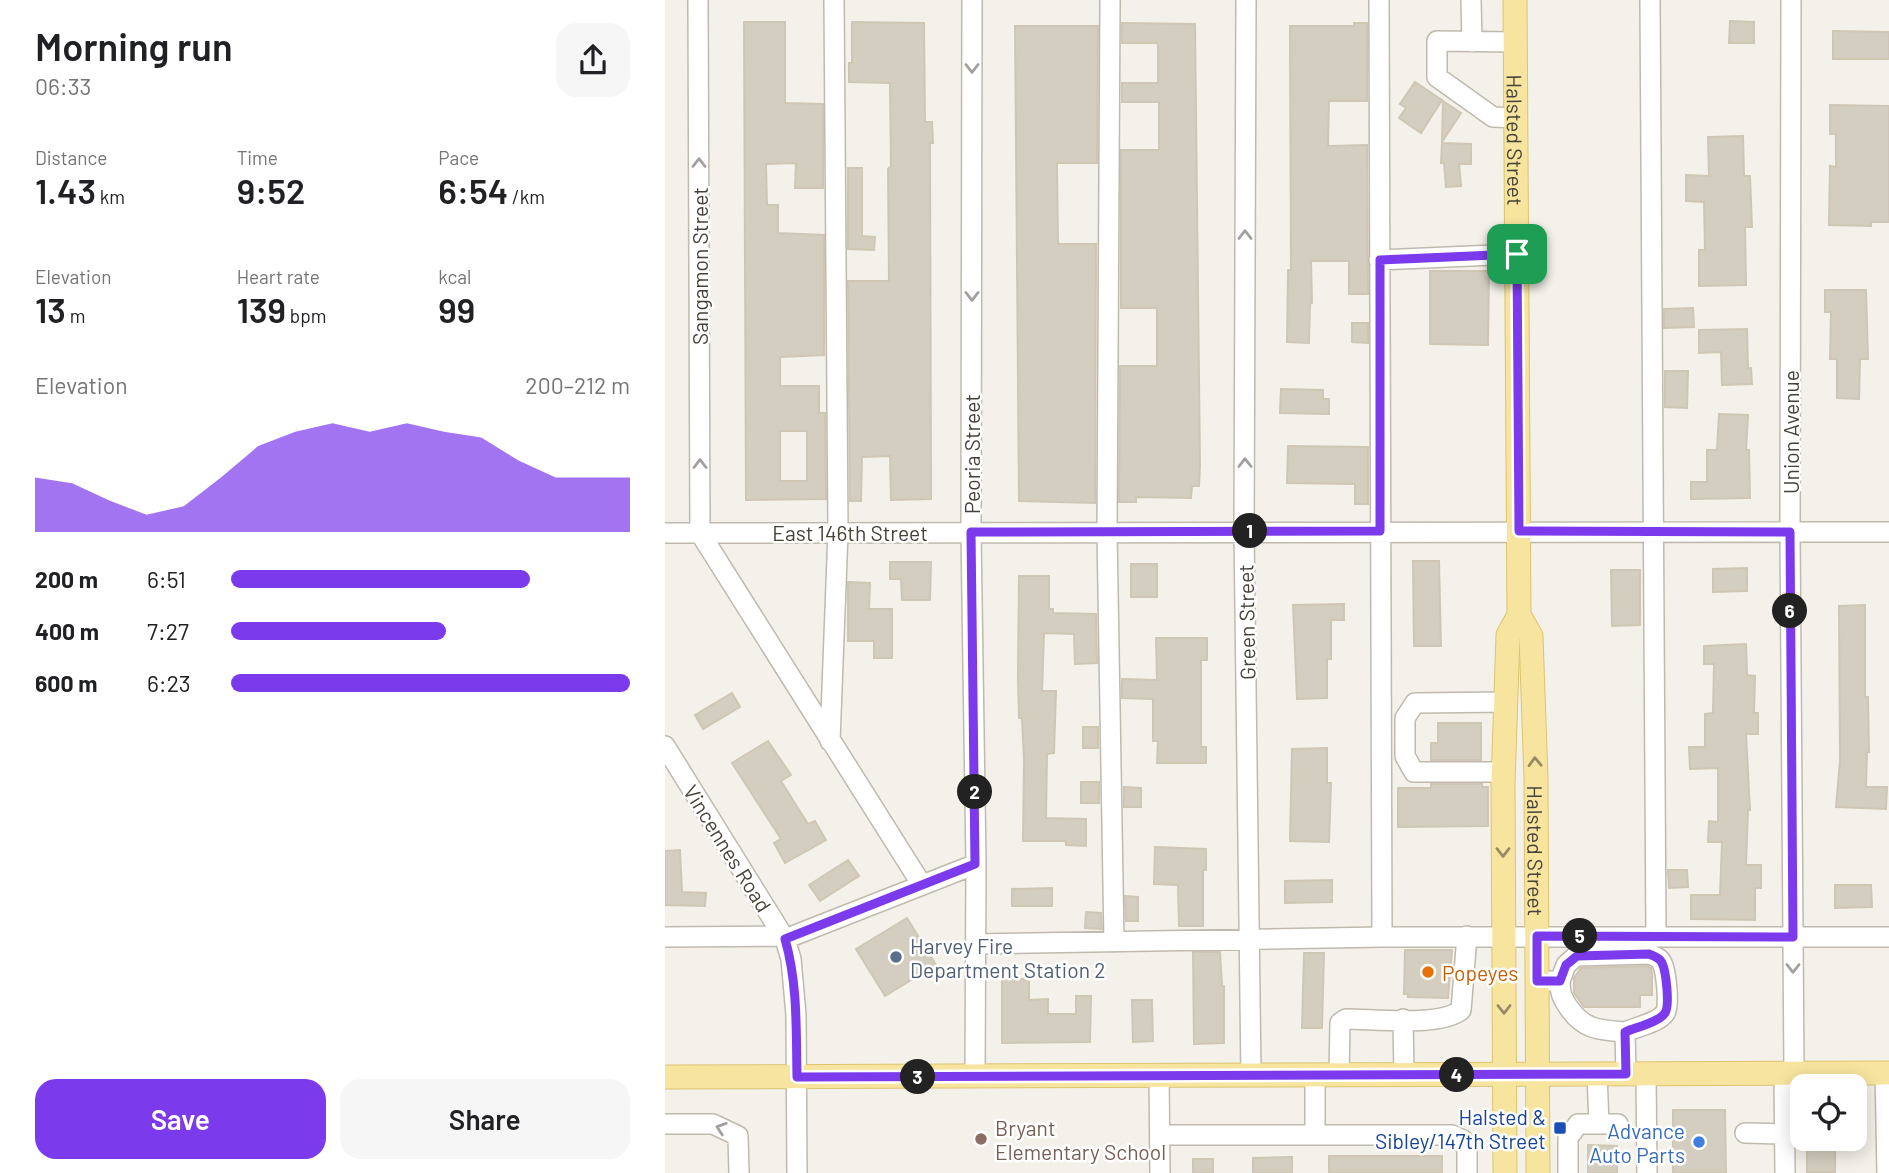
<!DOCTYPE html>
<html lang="en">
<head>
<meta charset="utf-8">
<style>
  :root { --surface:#fff; --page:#f6f6f6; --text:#202124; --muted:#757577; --accent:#7c3aed }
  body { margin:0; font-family:Barlow,sans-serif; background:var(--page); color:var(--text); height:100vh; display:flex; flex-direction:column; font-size:26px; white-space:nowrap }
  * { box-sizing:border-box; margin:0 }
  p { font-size:23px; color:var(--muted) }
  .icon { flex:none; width:38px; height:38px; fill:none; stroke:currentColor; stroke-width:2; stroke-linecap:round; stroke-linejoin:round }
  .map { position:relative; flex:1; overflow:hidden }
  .sheet { display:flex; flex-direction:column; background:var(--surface); width:665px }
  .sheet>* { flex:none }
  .controls { position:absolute; left:1125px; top:1074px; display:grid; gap:14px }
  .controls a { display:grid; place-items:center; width:77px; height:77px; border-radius:14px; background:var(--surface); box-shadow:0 4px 18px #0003; font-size:35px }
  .pin { position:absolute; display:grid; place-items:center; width:60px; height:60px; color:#fff; margin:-30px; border-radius:14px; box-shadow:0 4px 10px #0006 }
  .km { position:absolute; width:35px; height:35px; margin:-18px; border-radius:50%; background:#222; color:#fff; font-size:19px; line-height:35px; text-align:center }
  .round { display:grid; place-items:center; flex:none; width:74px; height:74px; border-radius:21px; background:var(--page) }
  .overview { display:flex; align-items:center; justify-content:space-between; height:119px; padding:0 35px }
  h1 { font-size:38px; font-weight:600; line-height:52px }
  .figures { display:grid; grid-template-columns:repeat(3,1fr); gap:10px; height:119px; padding:7px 35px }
  .figures div { display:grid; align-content:center }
  .figures b { font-size:35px; font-weight:600 }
  .figures small { font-size:19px; font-weight:400 }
  .figures p { font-size:19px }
  .chart { height:196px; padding:14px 35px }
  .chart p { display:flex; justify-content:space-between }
  .chart svg { width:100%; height:126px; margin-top:7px; fill:var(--accent); opacity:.7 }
  .button { display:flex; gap:14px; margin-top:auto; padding:14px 35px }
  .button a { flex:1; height:80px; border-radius:21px; background:var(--accent); color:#fff; font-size:28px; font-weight:600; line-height:80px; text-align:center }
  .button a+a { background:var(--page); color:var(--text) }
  ul { padding:0 35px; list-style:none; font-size:23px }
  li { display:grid; grid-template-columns:112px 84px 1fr; align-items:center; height:52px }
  li i { height:18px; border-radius:9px; background:var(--accent) }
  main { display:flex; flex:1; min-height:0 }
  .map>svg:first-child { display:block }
  .building { fill:#d4cec0; stroke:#cfc6b4; stroke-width:2; fill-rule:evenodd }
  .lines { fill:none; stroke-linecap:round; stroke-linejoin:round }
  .minor-casing { stroke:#bfbaad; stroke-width:22 }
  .major-casing { stroke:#dbc470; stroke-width:25 }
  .minor { stroke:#fff; stroke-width:19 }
  .major { stroke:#f7e59f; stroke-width:23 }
  .oneway { stroke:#a3a09c }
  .oneway2 { stroke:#968b66 }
  .route-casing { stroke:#fff; stroke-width:14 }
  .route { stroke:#7c3aed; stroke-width:9 }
  .service-dot { fill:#5c6f8a; stroke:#fff; stroke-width:2.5 }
  .food-dot { fill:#e8710a; stroke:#fff; stroke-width:2.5 }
  .transit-dot { fill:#1a4fb4; stroke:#fff; stroke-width:2.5 }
  .education-dot { fill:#8d6e63; stroke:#fff; stroke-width:2.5 }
  .shop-dot { fill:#3f7fe0; stroke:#fff; stroke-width:2.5 }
  .labels { text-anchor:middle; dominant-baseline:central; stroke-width:5; stroke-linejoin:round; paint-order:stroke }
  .street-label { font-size:21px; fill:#474238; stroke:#fff }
  .service-label { font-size:21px; fill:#4e5e75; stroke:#fff; text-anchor:start }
  .food-label { font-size:21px; fill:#c56008; stroke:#fff; text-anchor:start }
  .transit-label { font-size:21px; fill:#164399; stroke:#fff; text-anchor:end }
  .education-label { font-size:21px; fill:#785e54; stroke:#fff; text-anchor:start }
  .shop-label { font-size:21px; fill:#366cbe; stroke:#fff; text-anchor:end }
</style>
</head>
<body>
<main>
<section class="sheet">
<div class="overview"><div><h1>Morning run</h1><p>06:33</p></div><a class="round"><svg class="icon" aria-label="share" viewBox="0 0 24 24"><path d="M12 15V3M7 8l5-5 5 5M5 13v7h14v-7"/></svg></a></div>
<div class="figures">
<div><p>Distance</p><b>1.43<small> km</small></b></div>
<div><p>Time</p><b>9:52</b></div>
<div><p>Pace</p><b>6:54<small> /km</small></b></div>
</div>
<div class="figures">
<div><p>Elevation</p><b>13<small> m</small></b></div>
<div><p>Heart rate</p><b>139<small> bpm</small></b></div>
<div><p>kcal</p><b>99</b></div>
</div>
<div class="chart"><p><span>Elevation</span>200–212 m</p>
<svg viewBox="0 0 160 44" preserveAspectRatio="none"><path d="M0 44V25L10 27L20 33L30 38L40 35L50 25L60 14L70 9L80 6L90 9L100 6L110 9L120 11L130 19L140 25L150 25L160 25V44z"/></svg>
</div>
<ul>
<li><b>200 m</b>6:51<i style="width:75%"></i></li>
<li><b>400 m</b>7:27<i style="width:54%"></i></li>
<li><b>600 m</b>6:23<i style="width:100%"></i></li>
</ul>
<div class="button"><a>Save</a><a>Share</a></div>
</section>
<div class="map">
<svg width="1224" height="1173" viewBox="0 0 1224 1173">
  <rect width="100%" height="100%" fill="#f4f1ea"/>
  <path class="building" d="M1065,21l24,1v21h-25z
    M79,22h41v81l38,1v84h-28l1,-25 -30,1 1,41h11v28l46,2v120l-44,2v29h39v27h6l1,86 -80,1zM115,431h27v50h-27z
    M187,22l72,1 1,99h7l1,21h-3l1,356 -40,1 -1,-44 -28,1 -1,44h-11l-2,-220h41l-1,-112 3,-3 -1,-83 -41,-1v-19h3z
    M457,23l73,1 5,442 -1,20h-7l-1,12 -55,-1v5h-17l1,-136h37v-58h-36v-158h38v-48h-37v-19h36v-38l-1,-2h-35z
    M689,23h13v78h-38l-1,45 39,-1 1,149h-19v-33h-38l1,42 -2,1 -1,39 -22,-1 1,-72h3l-1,-244h64z
    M350,26h83l-1,137h-40v3l1,78h38l-1,259 -76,-2z
    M1168,31l56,1v27h-56z
    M750,82l27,18 -21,33 -22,-15 7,-10 -6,-4z
    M778,101l18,12 -19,29z
    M1165,105l59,1v116h-18v4l-42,-1 1,-59 6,1v-33h-6z
    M1078,136l1,40h6l2,51h-7l1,58 -47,1v-36h6l-1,-48 -18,-1v-26l23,1 -1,-39z
    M777,143l29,1v20h-12l2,22 -15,1 -2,-24h-3z
    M183,168h14v68l13,1 -1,13 -26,-1z
    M765,271h59l-1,74 -58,-1z
    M1160,290h41l2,69h-8l-1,40 -22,-1v-39h-7l1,-47h-6z
    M1028,308l1,19 -30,1v-19z
    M687,323h16v20l-16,-1z
    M1082,329l1,39h3l1,16 -30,1 -1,-33 -22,1v-23z
    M1000,371h23l-1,37 -22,-1z
    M616,389l42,1v9h6v15l-49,-1z
    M1054,414l29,1 -2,35h3l1,48 -59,1v-17h16v-32h10z
    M623,446l80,1v57h-13v-20l-68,-1z
    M748,561h26l2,85h-27z
    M225,562h41l-1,38h-28l-1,-21h-11z
    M466,564h26v33h-26z
    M1082,568v23l-34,1v-23z
    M946,570h29v55l-28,1z
    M354,576h30v33h4v4l43,1 1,49 -22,1 -1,-30 -30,-1 -2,58h14l-2,62 -7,1 -1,64 40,1v27l-20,-1v-4h-43l1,-81 -2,-42h-3l-1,-41z
    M183,582l22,1 -1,26h23v49h-18v-17h-26z
    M679,604v16h-13v39h-4v39l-30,1 -4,-94z
    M1200,605v92h3l1,55h-2l-1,35h21l-1,22 -50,-2 4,-46 -1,-155z
    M491,638h51v22h-6v87h5v16h-49l1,-22h-5v-42l-31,-1v-19l35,1z
    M1081,644l1,31 8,1 -1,37h4v21h-12l4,76h-2l-2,55h15v23h-6v32l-64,-1v-24h29l2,-53h-14l1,-21 9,1v-54l-28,1 -1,-22h16v-33l8,-1 1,-49h-10v-18z
    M67,693l8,14 -37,22 -8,-14z
    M773,723h43v37h-50v-17h7z
    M418,727h15v21h-15z
    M103,741l23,34 -10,6 27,43 7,-3 11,19 -41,23 -11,-20 7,-4 -49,-76z
    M662,748v35h4l-2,59 -39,-1 2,-92z
    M416,782h18v21h-18z
    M766,784h51v3h6v39l-90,1v-39h33z
    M459,787l17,1v19h-17z
    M490,847l51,2v21h-3v56h-24l-1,-41 -24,-1z
    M15,850l2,42 24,1 -1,13 -40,-1v-54z
    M183,860l11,16 -39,25 -11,-16z
    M1003,870h19l1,17 -19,1z
    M667,880v22l-47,1v-22z
    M1170,885h36l1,22 -37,1z
    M387,888v18h-40v-17z
    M460,896l13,1v24h-12z
    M421,912l15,1 1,16 -17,-1z
    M242,918l29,47 -51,31 -29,-47z
    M740,950h47l-4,48 -40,-1v-3h-4z
    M528,952h27l2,34h2v57l-30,1z
    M639,953h20l-2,75h-20z
    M982,966l4,2 1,6v21h-12v12h-56l-10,-14v-15l7,-10z
    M337,979h27v21l19,-1v15h28v-18h15l-1,46 -88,1z
    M467,1000h20l1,41 -20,1z
    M1008,1110h52l1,63h-53z
    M1142,1139h28v33h-28z
    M923,1145l29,1v27h-29z
    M664,1156h113v17h-113z
    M627,1157v16h-39v-15z
    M528,1159h20v14h-20z"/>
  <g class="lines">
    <defs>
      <path id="minor" d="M33,0l2,533 222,352
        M307,0l-1,532 5,332 -1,213
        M445,0l-3,532 7,410
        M581,0l-2,531 7,545
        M714,0l3,937
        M806,0l1,42
        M985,0l6,936
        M1126,0l-1,532 4,541
        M850,42l-78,-1v36l56,40 23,1
        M714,260l138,-6
        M0,533l1224,-1
        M165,741l8,-209 -4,-532
        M0,746l120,193 6,20 5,56 1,158
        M839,772h-90l-9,-16v-38l10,-15 91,-1
        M0,937l117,-1
        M120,939l191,-75
        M310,944l407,-7h507
        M884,981h11c0,12 2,17 9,27 15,22 31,22 56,24
        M895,981l6,-16 10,-9 73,-2c5,2 11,4 13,9 4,8 8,43 3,50 -7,10 -29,14 -40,19l1,42
        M738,1019l1,57
        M1119,1073l1,100
        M1220,1073l2,100
        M981,1074l1,99
        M932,1075l2,49
        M494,1076l1,97
        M650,1076v59
        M674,1076l1,-53 6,-4c29,0 94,8 115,-9l6,-74
        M0,1124h48l25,12 1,37
        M1080,1133l40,1
        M495,1135h292l11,5 4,11v22
        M903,1173v-35l10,-14h40"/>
      <g id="major">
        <path id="s1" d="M850,0l4,615 12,21 5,143 2,394"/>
        <path d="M0,1077l1224,-4"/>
        <path d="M840,1173l-2,-390 5,-148 11,-20"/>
      </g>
    </defs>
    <use href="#minor" class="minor-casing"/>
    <use href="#major" class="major-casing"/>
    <use href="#minor" class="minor"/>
    <use href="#major" class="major"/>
  </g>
  <defs><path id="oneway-chevron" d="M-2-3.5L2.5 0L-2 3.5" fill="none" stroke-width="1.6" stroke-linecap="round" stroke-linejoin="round" transform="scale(1.75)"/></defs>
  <g class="oneway">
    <use href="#oneway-chevron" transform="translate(307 68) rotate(90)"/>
    <use href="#oneway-chevron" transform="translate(34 163) rotate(-90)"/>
    <use href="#oneway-chevron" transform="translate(580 235) rotate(-90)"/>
    <use href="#oneway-chevron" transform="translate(307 296) rotate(90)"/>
    <use href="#oneway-chevron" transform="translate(580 463) rotate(-90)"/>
    <use href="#oneway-chevron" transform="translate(35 464) rotate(-90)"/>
    <use href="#oneway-chevron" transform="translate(1128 968) rotate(90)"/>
    <use href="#oneway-chevron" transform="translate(56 1128) rotate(-161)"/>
  </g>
  <g class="oneway2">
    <use href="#oneway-chevron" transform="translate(870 762) rotate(-92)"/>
    <use href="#oneway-chevron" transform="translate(838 852) rotate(90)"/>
    <use href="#oneway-chevron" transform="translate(839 1009) rotate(90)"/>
  </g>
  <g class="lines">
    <defs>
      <path id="route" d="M852,254l2,277 271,1 3,405 -256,-1v45h23l6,-16 11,-9 72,-2c5,2 11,4 13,9 4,8 8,42 3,50 -7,10 -29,14 -40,19l1,42 -829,3c-1,-46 1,-93 -12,-138l190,-75 -4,-332 409,-1v-271z"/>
    </defs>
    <use href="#route" class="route-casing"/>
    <use href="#route" class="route"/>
  </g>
  <circle class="service-dot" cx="231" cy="957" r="7"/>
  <circle class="food-dot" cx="763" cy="972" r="7"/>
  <rect class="transit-dot" x="888" y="1121" width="14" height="14" rx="3.5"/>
  <circle class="education-dot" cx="316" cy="1139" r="7"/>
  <circle class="shop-dot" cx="1034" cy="1142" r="7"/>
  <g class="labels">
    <g class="street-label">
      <text stroke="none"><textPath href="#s1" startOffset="140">Halsted Street</textPath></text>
      <text transform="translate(34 266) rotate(-90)">Sangamon Street</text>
      <text transform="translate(1125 432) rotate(-90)">Union Avenue</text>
      <text transform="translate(306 454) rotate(-90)">Peoria Street</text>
      <text x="185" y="532">East 146th Street</text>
      <text transform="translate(581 622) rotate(-91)">Green Street</text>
      <text transform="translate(63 848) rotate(58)">Vincennes Road</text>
      <text stroke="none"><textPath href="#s1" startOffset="854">Halsted Street</textPath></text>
    </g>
    <g class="service-label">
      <text x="245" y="945">Harvey Fire<tspan x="245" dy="24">Department Station 2</tspan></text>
    </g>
    <g class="food-label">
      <text x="777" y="972">Popeyes</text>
    </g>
    <g class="transit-label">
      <text x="881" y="1116">Halsted &amp;<tspan x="881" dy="24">Sibley/147th Street</tspan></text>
    </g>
    <g class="education-label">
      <text x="330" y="1127">Bryant<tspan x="330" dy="24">Elementary School</tspan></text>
    </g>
    <g class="shop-label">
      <text x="1020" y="1130">Advance<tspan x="1020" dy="24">Auto Parts</tspan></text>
    </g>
  </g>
</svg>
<div class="controls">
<a><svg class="icon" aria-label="locate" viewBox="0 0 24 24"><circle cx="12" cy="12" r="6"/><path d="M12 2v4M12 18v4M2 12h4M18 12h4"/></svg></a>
</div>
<div class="pin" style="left:852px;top:254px;background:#1e9e55"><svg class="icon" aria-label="arrive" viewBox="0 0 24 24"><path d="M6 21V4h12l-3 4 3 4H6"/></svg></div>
<b class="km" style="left:585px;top:531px">1</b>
<b class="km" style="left:310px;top:792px">2</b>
<b class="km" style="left:253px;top:1077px">3</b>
<b class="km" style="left:792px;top:1075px">4</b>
<b class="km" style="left:915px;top:936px">5</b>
<b class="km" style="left:1125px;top:611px">6</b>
</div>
</main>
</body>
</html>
